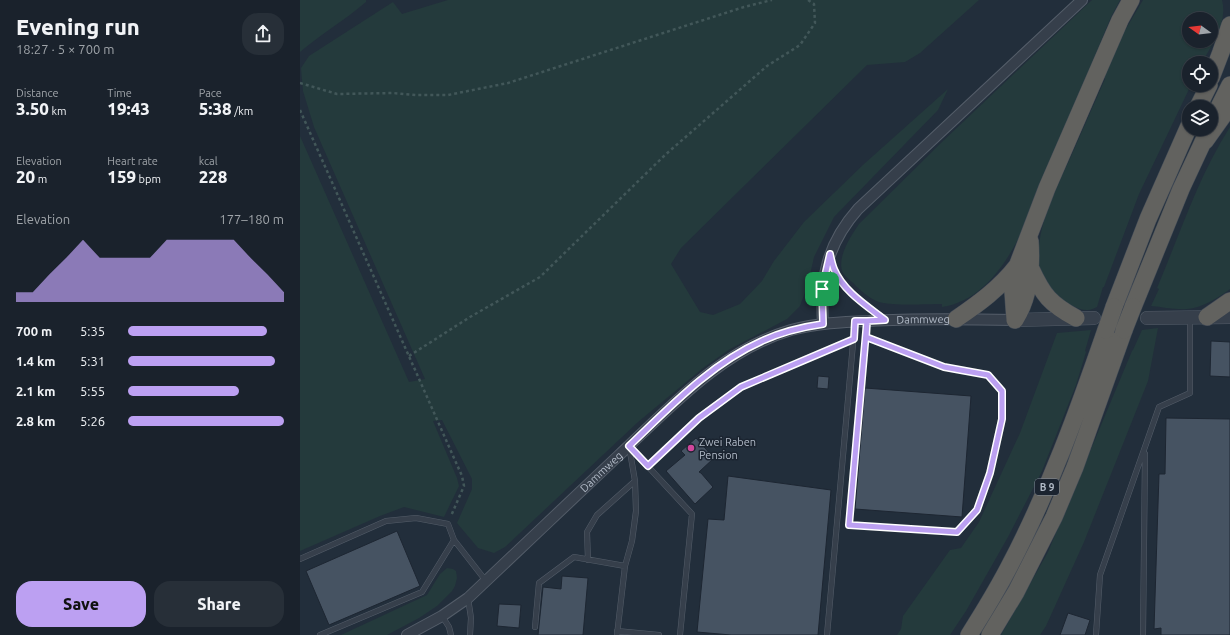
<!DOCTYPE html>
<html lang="en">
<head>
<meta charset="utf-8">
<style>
  :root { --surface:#1a222c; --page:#272f38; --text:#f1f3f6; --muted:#9fa4a9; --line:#383f48; --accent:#bca0f2 }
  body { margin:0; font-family:Ubuntu,sans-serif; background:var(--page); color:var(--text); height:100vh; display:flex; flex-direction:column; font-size:15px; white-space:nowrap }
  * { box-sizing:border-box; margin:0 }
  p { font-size:13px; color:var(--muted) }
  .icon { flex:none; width:22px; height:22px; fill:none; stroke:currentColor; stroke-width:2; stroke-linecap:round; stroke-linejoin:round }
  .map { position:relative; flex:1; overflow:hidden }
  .sheet { display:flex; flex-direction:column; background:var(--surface); width:300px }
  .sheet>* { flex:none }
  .needle { width:26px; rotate:285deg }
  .tools { position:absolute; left:882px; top:12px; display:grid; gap:8px }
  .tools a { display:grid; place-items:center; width:36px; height:36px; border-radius:50%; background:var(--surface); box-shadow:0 1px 3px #0004,0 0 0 1px var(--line); font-size:20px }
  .pin { position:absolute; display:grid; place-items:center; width:34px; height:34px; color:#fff; margin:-17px; border-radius:8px; box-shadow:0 2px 6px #0006 }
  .round { display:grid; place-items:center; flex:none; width:42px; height:42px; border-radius:16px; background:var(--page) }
  .summary { display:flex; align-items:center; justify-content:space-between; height:68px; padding:0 16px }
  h1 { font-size:22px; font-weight:800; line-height:30px }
  .metrics { display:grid; grid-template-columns:repeat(3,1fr); gap:6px; height:68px; padding:4px 16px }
  .metrics div { display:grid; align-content:center }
  .metrics b { font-size:17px; font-weight:800 }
  .metrics small { font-size:11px; font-weight:400 }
  .metrics p { font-size:11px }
  .chart { height:112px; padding:8px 16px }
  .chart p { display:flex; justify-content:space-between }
  .chart svg { width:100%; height:72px; margin-top:4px; fill:var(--accent); opacity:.7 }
  .button { display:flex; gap:8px; margin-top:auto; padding:8px 16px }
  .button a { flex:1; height:46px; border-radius:16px; background:var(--accent); color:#111; font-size:16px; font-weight:800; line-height:46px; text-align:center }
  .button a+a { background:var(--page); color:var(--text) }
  ul { padding:0 16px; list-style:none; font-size:13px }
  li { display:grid; grid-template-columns:64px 48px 1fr; align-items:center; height:30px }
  li i { height:10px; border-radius:5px; background:var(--accent) }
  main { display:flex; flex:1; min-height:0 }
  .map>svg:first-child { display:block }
  .green { fill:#243a3c; fill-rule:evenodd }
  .building { fill:#465362; stroke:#1d2632 }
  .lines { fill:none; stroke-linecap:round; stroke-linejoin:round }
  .service-casing { stroke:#545d69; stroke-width:6 }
  .minor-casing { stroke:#545d69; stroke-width:12 }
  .tertiary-casing { stroke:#545d69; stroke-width:14 }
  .trunk-casing { stroke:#414a56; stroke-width:18 }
  .path { stroke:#425759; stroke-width:2.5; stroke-dasharray:3 3; stroke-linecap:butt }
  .service { stroke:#363f4b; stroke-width:5 }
  .minor { stroke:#363f4b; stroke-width:10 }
  .tertiary { stroke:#363f4b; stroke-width:13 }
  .trunk { stroke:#62625f; stroke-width:17 }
  .trunk-bridge-casing { stroke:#414a56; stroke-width:18; stroke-linecap:butt }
  .trunk-bridge { stroke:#62625f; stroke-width:17 }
  .route-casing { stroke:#fff; stroke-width:8 }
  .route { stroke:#bca0f2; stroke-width:5 }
  .hotel-dot { fill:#d1479c; stroke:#1b2430; stroke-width:1.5 }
  .labels { text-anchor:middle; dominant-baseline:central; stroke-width:3; stroke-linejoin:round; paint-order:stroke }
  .shield { fill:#1b2430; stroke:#848d9a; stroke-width:1 }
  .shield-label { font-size:10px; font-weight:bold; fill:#b1bac7 }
  .street-label { font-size:11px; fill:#b1bac7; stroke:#1b2430 }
  .poi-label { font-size:11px; fill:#b1bac7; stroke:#1b2430; text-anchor:start }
</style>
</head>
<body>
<main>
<section class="sheet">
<div class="summary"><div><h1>Evening run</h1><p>18:27 · 5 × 700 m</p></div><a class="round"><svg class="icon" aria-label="share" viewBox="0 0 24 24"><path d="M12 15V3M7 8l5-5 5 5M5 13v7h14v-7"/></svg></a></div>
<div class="metrics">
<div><p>Distance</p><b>3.50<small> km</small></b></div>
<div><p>Time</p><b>19:43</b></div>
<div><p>Pace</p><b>5:38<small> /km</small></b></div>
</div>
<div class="metrics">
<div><p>Elevation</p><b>20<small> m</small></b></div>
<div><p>Heart rate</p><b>159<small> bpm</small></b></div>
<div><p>kcal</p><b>228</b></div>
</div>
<div class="chart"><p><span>Elevation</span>177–180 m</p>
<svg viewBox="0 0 160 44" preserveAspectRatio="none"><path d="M0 44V38L10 38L20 27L30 17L40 6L50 17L60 17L70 17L80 17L90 6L100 6L110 6L120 6L130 6L140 17L150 27L160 38V44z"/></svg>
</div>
<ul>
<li><b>700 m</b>5:35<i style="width:89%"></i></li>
<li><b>1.4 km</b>5:31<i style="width:94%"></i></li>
<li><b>2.1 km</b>5:55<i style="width:71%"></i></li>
<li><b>2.8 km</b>5:26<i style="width:100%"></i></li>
</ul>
<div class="button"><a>Save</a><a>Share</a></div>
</section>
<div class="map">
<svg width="930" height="635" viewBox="0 0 930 635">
  <rect width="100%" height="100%" fill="#222e3b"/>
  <path class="green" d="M0,0h66v2c-21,18 -45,32 -66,50z
    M148,0h531l-59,53 -15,9 -38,3 -186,183 -10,16 29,48 13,3 27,-11 22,-23 12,-20 30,-39 60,-58 84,-75 -10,21 -104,107 -20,40 -6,27 -8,22 -13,13 -57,30 -27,19 -65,54 -133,125 -11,6 -16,-5 -21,-25 15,-34v-10l-30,-59 -9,1 24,57 2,8 -15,31 -40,-10 -24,9 -80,35v-415l109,246 16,-3 -111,-252 -11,-36 -2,-23 8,-12 84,-54 9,12z
    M792,0h28l-9,17 -89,215c-17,33 -40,69 -80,75v-3c-17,0 -48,2 -63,-2 -8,-3 -16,-9 -23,-16 -3,-4 -10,-8 -13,-13 -7,-15 8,-37 16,-49l83,-82z
    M843,0h79c6,23 -10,44 -20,63h-13v22h2l-52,109 -35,93h-1l-6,20c-3,1 -6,3 -9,3 -8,1 -21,-7 -28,-11 -47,-32 -5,-107 12,-145 11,-25 22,-50 33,-75l-1,-3 17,-39zM889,19h22v22h-22z
    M930,127v162c-12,9 -28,19 -43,20 -12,1 -24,-2 -36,-3l8,-17 -2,-1c23,-54 41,-111 73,-161z
    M858,328l-10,53 -64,161 -38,84 -6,9h-39l47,-83 84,-201 1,-1 9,-20z
    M791,330l-6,21 1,1 -10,33 -34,86 -34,66 -42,74 -16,24h-53l4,-6 2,-13 47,-66 11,-2 18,-26 41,-89 37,-100z
    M147,568l6,1 3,2 1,7 -2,8 -3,5 -15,15 -18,12 -32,17h-46l86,-40 13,-21z"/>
  <path class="building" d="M911,341l19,1v35l-20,-1z
    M518,376l11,1 -1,12 -11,-1z
    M565,388l106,8 -9,121 -107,-8z
    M866,418l64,1v216h-69v-7l-7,1 5,-155h6z
    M396,438l18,20 -15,14 2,1 12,14 -18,17 -29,-33 19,-16 -4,-4z
    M428,476l103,14 -13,145h-87l-34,-3 11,-113 16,1z
    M97,531l23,55 -91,39 -23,-54z
    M262,576l26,2 -5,57h-45l5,-48 18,2z
    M199,604l22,1 -2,23 -22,-2z
    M768,613l22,7 -5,15h-25z"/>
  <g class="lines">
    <defs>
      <path id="service" d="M531,258c7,30 30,44 54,61
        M566,337l78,30 44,8 14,16v28l-12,54 -13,37 -20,22 -108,-7 18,-204
        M348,466l51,-49 42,-30 113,-48
        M0,559l86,-38 30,-3 32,6 6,16 32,41
        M288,560l-1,-28 10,-17 38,-34
        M168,598l3,20 -1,17
        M142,616l7,11 2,8
        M235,627l4,-44 35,-26 51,9
        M317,631l42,4
        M20,635l102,-43 32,-52
        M317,635l8,-69 7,-25 4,-30 -1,-30 -6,-35 63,68 -12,121
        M527,635l28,-314
        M796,635l4,-60 59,-168 31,-14v-75
        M843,635l2,-181"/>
      <g id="minor">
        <path d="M523,324c-3,-46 4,-80 35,-115l224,-209"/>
        <path id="s1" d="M107,635l35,-19 26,-18c50,-47 99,-94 149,-141 53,-49 103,-106 174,-127 26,-7 52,-8 78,-9 48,-3 97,-2 146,-1"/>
      </g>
      <path id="tertiary" d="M847,318l83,-1
        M715,320l79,-2"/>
      <path id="trunk" d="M911,78l10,-26 9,-27
        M898,107l11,-22
        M915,115l15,-30
        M905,141l25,-35
        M731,269c12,26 19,35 45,49
        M814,307l34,-88 41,-93
        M833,307l48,-118 28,-60
        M907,317l23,-16
        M656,319c22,-15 44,-31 61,-53
        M715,320l-2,-28 5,-28 29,-76 73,-168 11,-20
        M715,320c15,-24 17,-52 15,-79
        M669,635c14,-22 28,-45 40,-68 40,-76 69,-156 97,-237
        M690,635l26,-43 38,-75 21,-50 49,-137"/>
    </defs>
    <use href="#service" class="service-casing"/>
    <use href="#minor" class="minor-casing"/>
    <use href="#tertiary" class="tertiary-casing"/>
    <use href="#trunk" class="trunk-casing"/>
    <path class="path" d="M0,83l37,11 56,-1 23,2h32l60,-12 236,-76 28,-7
      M0,110l162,366 2,10 -13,30
      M109,356l61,-39 70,-40 125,-122 102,-89 33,-21 15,-22 -1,-19 -6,-4"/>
    <use href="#service" class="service"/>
    <use href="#minor" class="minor"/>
    <use href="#tertiary" class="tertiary"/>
    <use href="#trunk" class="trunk"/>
    <defs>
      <path id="trunk-bridge" d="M806,330l8,-23
        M824,330l9,-23"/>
    </defs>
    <use href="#trunk-bridge" class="trunk-bridge-casing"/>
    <use href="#trunk-bridge" class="trunk-bridge"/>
  </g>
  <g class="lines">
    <defs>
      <path id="route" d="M522,289l1,35c-21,3 -42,8 -61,17 -52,23 -93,67 -133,105l19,20 51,-48 42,-31 113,-48 1,-18h12l-1,16 78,30 44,8 14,16v28l-12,54 -13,37 -20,22 -108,-7 18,-204 18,-1c-18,-14 -42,-29 -51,-51 -2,-5 -3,-10 -4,-15l-8,35"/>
    </defs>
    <use href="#route" class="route-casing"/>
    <use href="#route" class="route"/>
  </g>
  <circle class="hotel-dot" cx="391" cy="448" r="4"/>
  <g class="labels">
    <rect class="shield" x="735" y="479" width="24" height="16" rx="3"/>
    <g class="shield-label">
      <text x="747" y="487">B 9</text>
    </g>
    <g class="street-label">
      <text stroke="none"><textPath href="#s1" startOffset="627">Dammweg</textPath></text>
      <text stroke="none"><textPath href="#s1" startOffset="255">Dammweg</textPath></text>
    </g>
    <g class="poi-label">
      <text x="399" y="442">Zwei Raben<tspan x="399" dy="13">Pension</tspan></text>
    </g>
  </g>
</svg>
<div class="tools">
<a><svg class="needle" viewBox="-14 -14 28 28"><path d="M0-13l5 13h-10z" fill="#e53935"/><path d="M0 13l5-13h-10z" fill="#9fa4a9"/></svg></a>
<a><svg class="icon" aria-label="locate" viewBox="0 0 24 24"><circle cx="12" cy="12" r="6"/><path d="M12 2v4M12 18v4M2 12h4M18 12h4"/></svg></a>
<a><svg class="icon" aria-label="layers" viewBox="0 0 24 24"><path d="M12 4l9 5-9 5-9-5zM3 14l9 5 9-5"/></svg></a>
</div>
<div class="pin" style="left:522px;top:289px;background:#1e9e55"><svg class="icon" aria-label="arrive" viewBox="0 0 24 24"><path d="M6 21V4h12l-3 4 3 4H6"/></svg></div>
</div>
</main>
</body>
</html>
